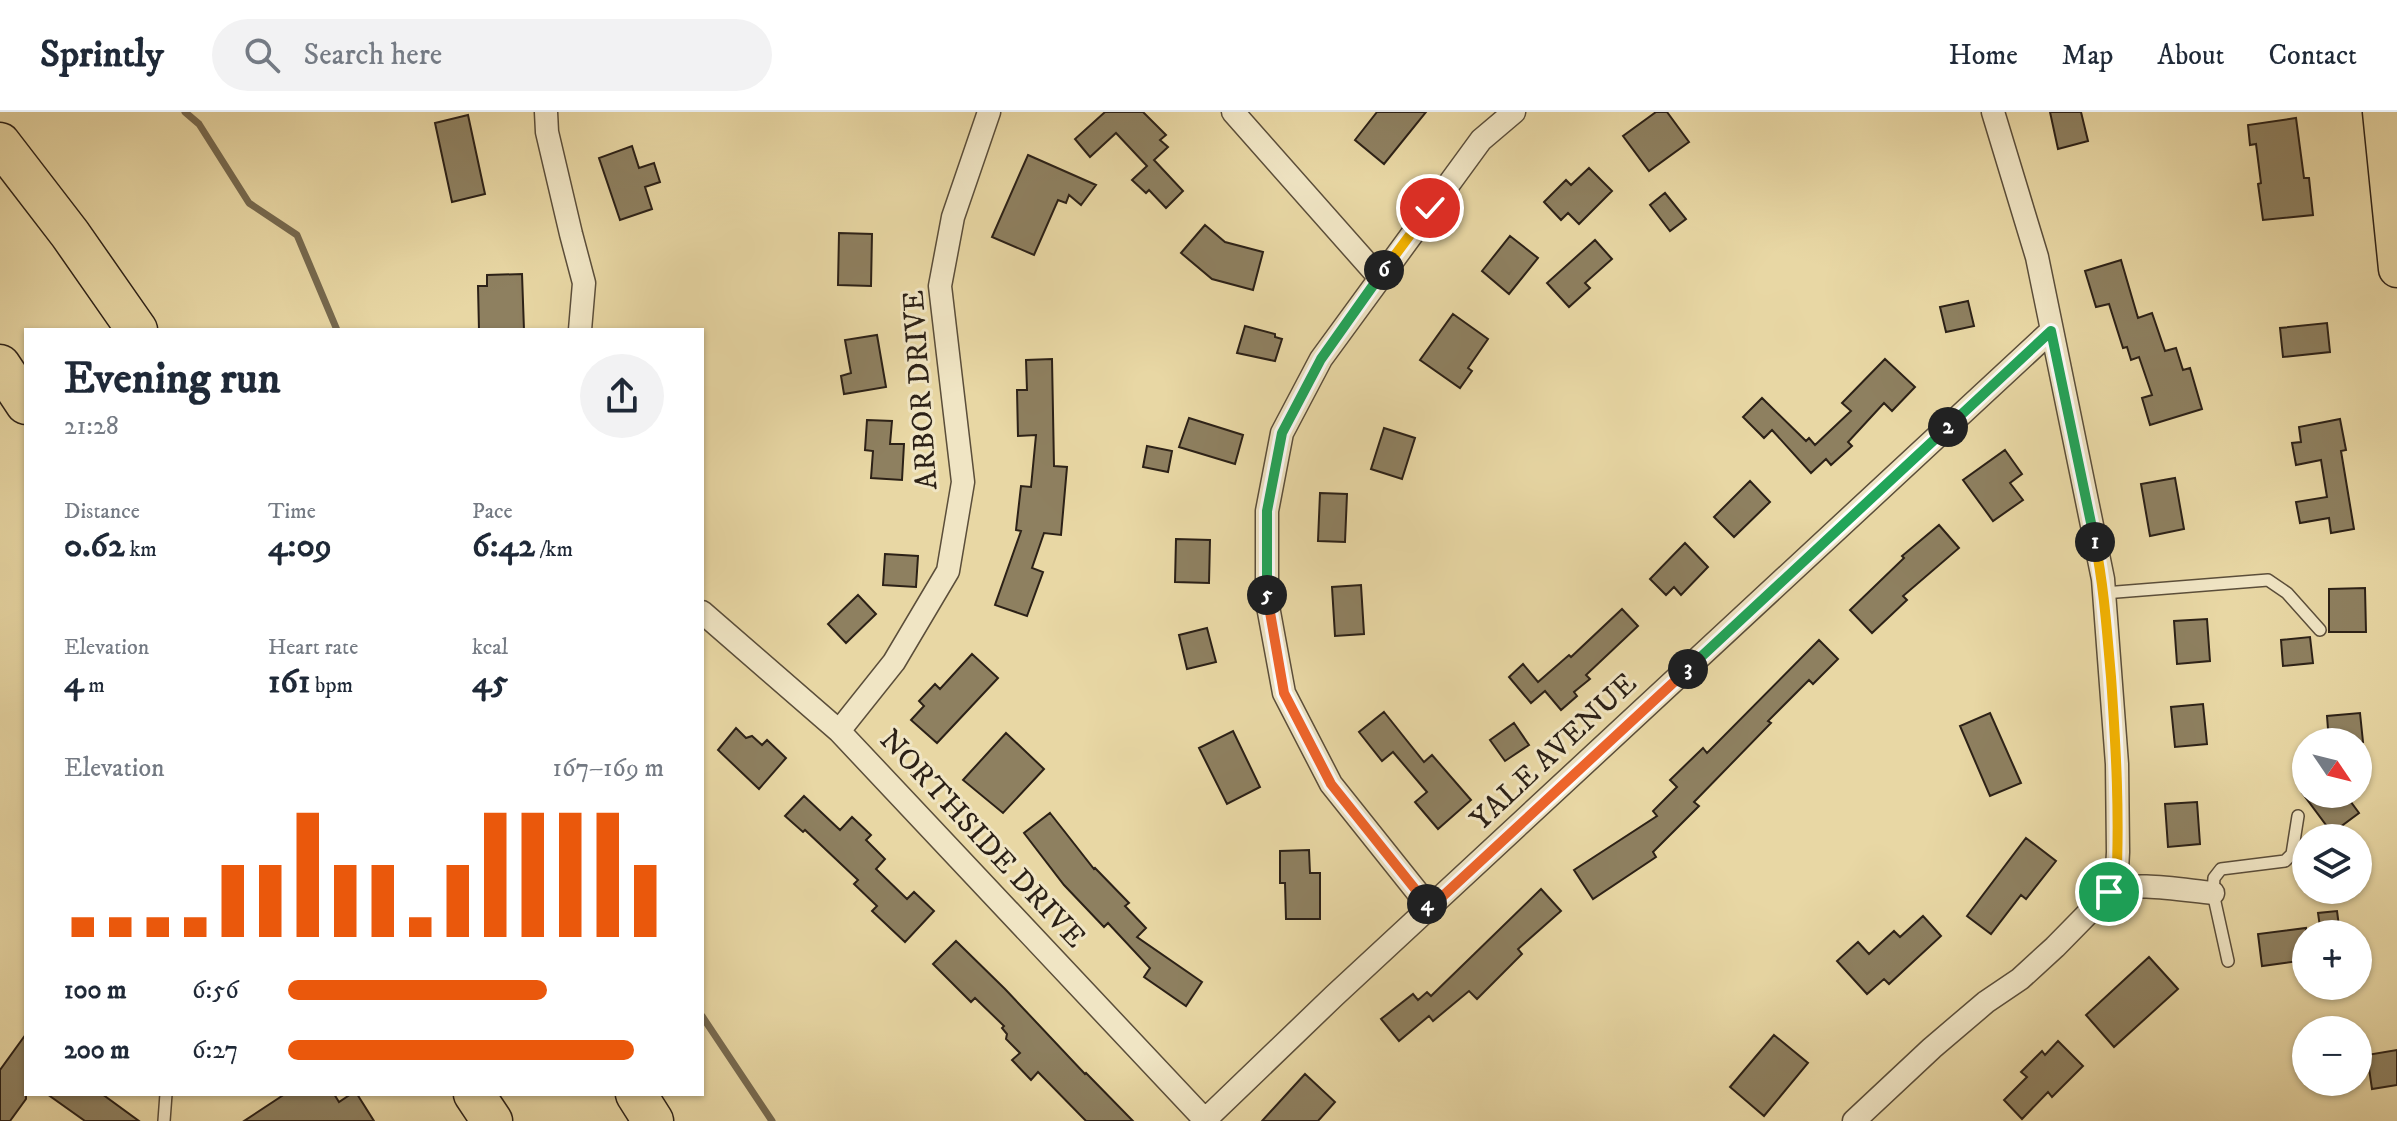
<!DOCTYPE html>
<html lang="en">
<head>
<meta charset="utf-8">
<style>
  :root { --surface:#fff; --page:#f2f2f3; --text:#1f2937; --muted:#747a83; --line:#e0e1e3; --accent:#ea580c }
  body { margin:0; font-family:"IM FELL DW Pica",serif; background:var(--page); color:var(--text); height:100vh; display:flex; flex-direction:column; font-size:30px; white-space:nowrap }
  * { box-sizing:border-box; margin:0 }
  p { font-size:26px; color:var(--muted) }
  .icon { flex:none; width:44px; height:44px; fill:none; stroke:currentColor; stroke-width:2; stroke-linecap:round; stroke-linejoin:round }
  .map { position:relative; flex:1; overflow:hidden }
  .side { position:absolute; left:24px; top:216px; width:680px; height:768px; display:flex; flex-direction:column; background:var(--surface); border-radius:0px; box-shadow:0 2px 6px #0004 }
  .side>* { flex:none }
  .needle { width:52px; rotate:125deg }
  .controls { position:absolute; left:2292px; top:616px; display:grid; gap:16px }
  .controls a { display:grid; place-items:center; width:80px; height:80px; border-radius:50%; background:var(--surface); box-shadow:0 2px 6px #0004; font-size:40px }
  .pin { position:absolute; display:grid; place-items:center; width:68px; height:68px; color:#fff; margin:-34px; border:4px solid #fff; border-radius:50%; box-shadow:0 2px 8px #0007 }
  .km { position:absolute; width:40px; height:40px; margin:-20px; border-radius:50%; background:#222; color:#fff; font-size:22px; line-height:40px; text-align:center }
  .round { display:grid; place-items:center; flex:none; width:84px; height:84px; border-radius:42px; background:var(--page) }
  .headline { display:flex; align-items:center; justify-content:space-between; height:136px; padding:0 40px }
  h1 { font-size:44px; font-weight:700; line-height:60px }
  .metrics { display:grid; grid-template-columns:repeat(3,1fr); gap:12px; height:136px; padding:8px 40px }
  .metrics div { display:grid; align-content:center }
  .metrics b { font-size:34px; font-weight:700 }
  .metrics small { font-size:22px; font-weight:400 }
  .metrics p { font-size:22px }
  .chart { height:224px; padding:16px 40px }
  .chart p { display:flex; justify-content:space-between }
  .chart svg { width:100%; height:144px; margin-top:8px; stroke:var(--accent); stroke-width:6 }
  ul { padding:0 40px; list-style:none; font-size:26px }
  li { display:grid; grid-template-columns:128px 96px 1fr; align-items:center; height:60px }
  li i { height:20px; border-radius:10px; background:var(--accent) }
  header { display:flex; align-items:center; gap:48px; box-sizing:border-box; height:112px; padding:0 40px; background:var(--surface); border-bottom:2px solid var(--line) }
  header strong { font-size:38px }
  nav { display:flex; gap:44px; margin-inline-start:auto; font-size:28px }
  .search { width:560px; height:72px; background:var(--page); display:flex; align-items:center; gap:20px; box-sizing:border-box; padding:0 28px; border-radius:44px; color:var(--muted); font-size:30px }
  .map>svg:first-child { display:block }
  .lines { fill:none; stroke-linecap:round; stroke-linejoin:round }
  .stream { stroke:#76694f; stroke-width:7 }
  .building { fill:#8e8060; stroke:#2c2117; stroke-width:2 }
  .service-casing { stroke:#5b4e3a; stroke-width:14 }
  .minor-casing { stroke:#5b4e3a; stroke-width:25 }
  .primary-casing { stroke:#2c2117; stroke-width:39 }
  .motorway-casing { stroke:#2c2117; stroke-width:43 }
  .service { stroke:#f0e5c4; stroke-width:11 }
  .minor { stroke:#f0e5c4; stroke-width:22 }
  .primary { stroke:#e8d7a4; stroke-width:36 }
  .motorway { stroke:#e8d7a4; stroke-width:40 }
  .split-1-casing { stroke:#fff; stroke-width:16 }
  .split-2-casing { stroke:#fff; stroke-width:16 }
  .split-3-casing { stroke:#fff; stroke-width:16 }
  .split-4-casing { stroke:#fff; stroke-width:16 }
  .split-5-casing { stroke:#fff; stroke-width:16 }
  .split-6-casing { stroke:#fff; stroke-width:16 }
  .split-7-casing { stroke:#fff; stroke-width:16 }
  .split-1 { stroke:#f5b400; stroke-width:10 }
  .split-2 { stroke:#22a559; stroke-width:10 }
  .split-3 { stroke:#22a559; stroke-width:10 }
  .split-4 { stroke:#f0652b; stroke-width:10 }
  .split-5 { stroke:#f0652b; stroke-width:10 }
  .split-6 { stroke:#22a559; stroke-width:10 }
  .split-7 { stroke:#f5b400; stroke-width:10 }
  .labels { text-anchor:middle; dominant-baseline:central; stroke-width:6; stroke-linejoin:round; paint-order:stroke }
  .street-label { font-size:30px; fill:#2c2117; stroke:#f0e5c4 }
</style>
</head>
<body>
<header>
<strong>Sprintly</strong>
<div class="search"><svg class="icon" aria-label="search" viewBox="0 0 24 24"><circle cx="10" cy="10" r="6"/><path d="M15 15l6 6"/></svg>Search here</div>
<nav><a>Home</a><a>Map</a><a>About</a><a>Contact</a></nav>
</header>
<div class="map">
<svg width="2397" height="1009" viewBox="0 0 2397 1009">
  <rect width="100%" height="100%" fill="#e8d7a4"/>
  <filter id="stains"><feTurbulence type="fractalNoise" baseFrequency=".0025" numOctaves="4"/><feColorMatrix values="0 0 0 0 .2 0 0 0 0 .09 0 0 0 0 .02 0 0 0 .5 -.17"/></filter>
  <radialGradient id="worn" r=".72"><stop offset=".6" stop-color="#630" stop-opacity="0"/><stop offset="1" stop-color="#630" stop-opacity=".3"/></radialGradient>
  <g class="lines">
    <path class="stream" d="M185,0l14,12 50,79 48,32 40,95
      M702,904l70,105"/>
  </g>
  <path class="building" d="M1105,0h38l23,23 -6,5 8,7 -14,13 29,31 -17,17 -17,-18 -3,3 -14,-13 15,-14 -31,-33 -26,24 -15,-18z
    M1377,0h49l-42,52 -29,-24z
    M1656,0h11l22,30 -40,29 -26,-35z
    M2050,0h31l7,29 -30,8z
    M468,3l17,79 -33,8 -17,-79z
    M2296,6l8,60h5l4,37 -50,5 -5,-36 3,-1 -5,-39 -6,1 -2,-20z
    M632,34l7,22 15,-5 6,19 -15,5 7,22 -32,11 -21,-62z
    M1028,43l68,30 -15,20 -12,-10 -3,8 -8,-3 -24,55 -42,-18z
    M1589,56l23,23 -33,33 -11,-11 -7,7 -17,-18 22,-22 5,5z
    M1665,81l21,26 -16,12 -20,-26z
    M1205,113l20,17 38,10 -10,38 -41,-11 -31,-26z
    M839,121l33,1 -1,52 -33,-1z
    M1510,124l28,22 -29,36 -27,-23z
    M1595,128l17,19 -27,24 5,5 -21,19 -22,-24z
    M2121,148l17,58 14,-5 13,38 11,-3 7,22 7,-2 12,41 -52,16 -8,-27 10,-3 -13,-38 -8,3 -4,-13 -4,1 -14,-44 -13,3 -11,-36z
    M522,162l2,56h-45l-1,-44h9v-11z
    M1968,189l6,25 -28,6 -6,-25z
    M1453,202l35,25 -20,29 4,3 -12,17 -40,-28z
    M2327,211l3,29 -47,5 -3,-29z
    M1245,214l30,8v3l7,2 -7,22 -38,-8z
    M877,223l9,52 -42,7 -3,-18 10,-3 -6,-33z
    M1052,247l2,107 13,1 -6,68 -17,-2 -12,35 11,4 -16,44 -32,-11 26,-74 -5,-1 5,-44 10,1 5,-52 -18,1 -1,-46h10l-1,-30z
    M1885,247l30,28 -23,24 -8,-8 -36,39 4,4 -21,19 -5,-6 -15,14 -39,-43 -8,8 -21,-21 19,-19 44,43 3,-3 6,7 36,-34 -9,-8z
    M1189,306l54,17 -8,29 -56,-17z
    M2340,307l6,31 -5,1 13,78 -23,4 -2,-15 -29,5 -4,-21 31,-5 -6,-37 -25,5 -4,-22 9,-1 -2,-15z
    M867,308l25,1 -2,23h14l-2,36 -31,-2 2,-27 -8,-1z
    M1384,316l31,10 -13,41 -31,-10z
    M1147,334l25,5 -4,21 -25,-5z
    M2005,338l17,24 -12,9 13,17 -30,21 -30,-41z
    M2175,366l9,51 -34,7 -9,-52z
    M1750,369l20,21 -36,35 -20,-20z
    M1320,381l27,1 -2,48 -27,-1z
    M1939,413l20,23 -56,48 4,4 -35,33 -22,-23 54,-52 -2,-2z
    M1176,427l34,1 -1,43 -34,-1z
    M1685,431l23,24 -27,28 -7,-8 -8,8 -16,-16z
    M885,442l33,2 -2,31 -33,-2z
    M1361,473l3,49 -29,2 -3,-49z
    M2365,476l1,44h-37v-43z
    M858,483l18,19 -30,29 -18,-19z
    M1622,497l16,17 -52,49 4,4 -16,13 3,4 -16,14 -16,-19 -14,12 -22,-26 14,-13 15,18 31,-27 2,2z
    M2207,507l3,42 -33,3 -3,-43z
    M1207,516l9,34 -29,7 -8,-34z
    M2310,525l3,26 -30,3 -2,-26z
    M1819,528l19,19 -25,25 -4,-4 -41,41 3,2 -77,79 5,4 -46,46 3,5 -63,42 -19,-29 83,-54 -4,-5 24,-24 -7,-7 33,-32 4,5z
    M972,542l26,24 -61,65 -26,-23 13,-14 -5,-5 16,-17 5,5z
    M2203,592l4,40 -32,3 -4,-40z
    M1384,600l40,50 8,-7 39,45 -33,29 -23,-27 12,-10 -34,-40 -11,9 -23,-29z
    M1990,601l31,70 -31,13 -30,-70z
    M2360,601l3,29h-34l-2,-26z
    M1514,611l15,22 -24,16 -15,-21z
    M736,616l10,10 6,-2 10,9 5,-5 19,18 -27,31 -41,-39z
    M1233,619l27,56 -33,17 -28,-56z
    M1006,621l38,36 -41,44 -40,-33z
    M2303,682h42l14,19 -27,20z
    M804,684l36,34 12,-13 19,18 -5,5 19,19 -9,10 31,30 7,-7 20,19 -29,31 -33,-31 5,-5 -23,-22 4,-4 -53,-50 -2,2 -18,-16z
    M2197,690l3,42 -32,3 -3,-43z
    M1050,701l44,56 1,-1 34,35 -4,3 21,22 -9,9 65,45 -16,24 -42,-29 6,-9 -42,-45 -4,4 -40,-42 -40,-52z
    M2026,726l30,23 -30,38 -5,-4 -30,39 -24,-18z
    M1309,738l1,23h10v46h-34l-1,-36h-5v-32z
    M1541,777l20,22 -43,38 4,5 -45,45 -8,-8 -36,30 -4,-5 -30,25 -18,-22 32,-25 5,6 9,-8 4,4z
    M2337,799l3,23h-19l-3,-21z
    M1923,804l18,20 -52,48 -5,-5 -17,15 -30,-33 21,-19 11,12 25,-23 6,6z
    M2306,816v32l-44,6 -4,-32z
    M956,829l49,48 80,85 1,-1 47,48h-47l-48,-49 -7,8 -19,-20 8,-7 -14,-14 1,-5 -5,-6 2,-2 -29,-28 -4,4 -38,-38z
    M2149,845l29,32 -64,58 -28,-32z
    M26,922v65l-16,22h-10v-51z
    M1774,923l34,28 -44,53 -34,-29z
    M2058,929l25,25 -31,31 -4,-5 -26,27 -18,-19 23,-23 -6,-5 21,-21 3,4z
    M2397,938v35l-25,4 -5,-34z
    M1305,962l30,28 -17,19h-56z
    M47,982h55l37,27h-54z
    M285,982h49l5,8 12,-8h6l17,27h-130z"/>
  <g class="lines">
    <defs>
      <path id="service" d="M2104,481l164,-13 19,13 33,37
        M2228,849l-15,-68 1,-15 7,-9 64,-8 7,-7 6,-38
        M164,1009l2,-27"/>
      <path id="minor" d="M546,0l1,20 24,102 13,49 -4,47
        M1233,0l146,165
        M1993,0l44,145 66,322 14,185 1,88 -2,36
        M702,500l137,119 367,390
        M839,619l55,-69 54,-91 15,-89 -23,-196 13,-69 36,-105
        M1430,796l-99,-124 -47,-91 -17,-92v-90l15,-78 39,-74 160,-219 33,-28
        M1204,1009l130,-125 717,-665
        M1854,1009l78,-73 54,-46 34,-23 35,-32 54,-55c22,-12 78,-1 104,1"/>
      <path id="primary" d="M2381,0l16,157"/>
      <path id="motorway" d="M0,31l70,91 67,96
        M0,253l26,39
        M474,982l18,27
        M636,982l17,27"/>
    </defs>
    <use href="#service" class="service-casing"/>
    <use href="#minor" class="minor-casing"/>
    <use href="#primary" class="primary-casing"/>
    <use href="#motorway" class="motorway-casing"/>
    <use href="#service" class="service"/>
    <use href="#minor" class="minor"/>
    <use href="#primary" class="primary"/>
    <use href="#motorway" class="motorway"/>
  </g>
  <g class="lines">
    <defs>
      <path id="split-1" d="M2095,430c9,45 12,90 16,135 5,71 9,140 5,211l-7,4"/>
      <path id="split-2" d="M1948,315l103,-96 44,211"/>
      <path id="split-3" d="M1688,557l260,-242"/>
      <path id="split-4" d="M1427,792l3,4 258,-239"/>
      <path id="split-5" d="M1267,483l17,98 47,91 96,120"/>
      <path id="split-6" d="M1267,483v-84l15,-78 39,-74 63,-89"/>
      <path id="split-7" d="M1384,158l46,-62"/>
    </defs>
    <use href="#split-1" class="split-1-casing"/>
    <use href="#split-2" class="split-2-casing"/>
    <use href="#split-3" class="split-3-casing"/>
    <use href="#split-4" class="split-4-casing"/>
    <use href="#split-5" class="split-5-casing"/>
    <use href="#split-6" class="split-6-casing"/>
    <use href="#split-7" class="split-7-casing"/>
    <use href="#split-1" class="split-1"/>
    <use href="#split-2" class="split-2"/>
    <use href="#split-3" class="split-3"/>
    <use href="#split-4" class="split-4"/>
    <use href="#split-5" class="split-5"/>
    <use href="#split-6" class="split-6"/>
    <use href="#split-7" class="split-7"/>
  </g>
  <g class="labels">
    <g class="street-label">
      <text transform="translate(921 278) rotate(-94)">ARBOR DRIVE</text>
      <text transform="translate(1554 640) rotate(-43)">YALE AVENUE</text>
      <text transform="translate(982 727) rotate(47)">NORTHSIDE DRIVE</text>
    </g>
  </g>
  <rect width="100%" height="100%" filter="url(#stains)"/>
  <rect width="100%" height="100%" fill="url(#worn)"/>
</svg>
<div class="controls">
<a><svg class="needle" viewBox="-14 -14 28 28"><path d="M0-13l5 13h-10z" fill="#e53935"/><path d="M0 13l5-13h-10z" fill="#747a83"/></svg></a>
<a><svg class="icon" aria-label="layers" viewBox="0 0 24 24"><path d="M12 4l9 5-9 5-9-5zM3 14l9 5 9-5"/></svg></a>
<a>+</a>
<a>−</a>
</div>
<div class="pin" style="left:2109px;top:780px;background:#1e9e55"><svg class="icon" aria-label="arrive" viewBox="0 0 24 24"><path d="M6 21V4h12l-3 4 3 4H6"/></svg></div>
<div class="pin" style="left:1430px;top:96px;background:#d93025"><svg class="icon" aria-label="check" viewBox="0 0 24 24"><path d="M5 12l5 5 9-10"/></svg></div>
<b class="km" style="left:2095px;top:430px">1</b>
<b class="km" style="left:1948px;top:315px">2</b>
<b class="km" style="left:1688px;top:557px">3</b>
<b class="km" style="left:1427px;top:792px">4</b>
<b class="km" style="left:1267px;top:483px">5</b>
<b class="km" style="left:1384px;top:158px">6</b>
<section class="side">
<div class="headline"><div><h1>Evening run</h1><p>21:28</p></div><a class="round"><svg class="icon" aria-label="share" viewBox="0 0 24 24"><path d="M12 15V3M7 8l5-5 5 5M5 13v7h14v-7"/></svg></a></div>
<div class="metrics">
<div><p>Distance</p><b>0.62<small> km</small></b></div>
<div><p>Time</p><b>4:09</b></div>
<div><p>Pace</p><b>6:42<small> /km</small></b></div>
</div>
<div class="metrics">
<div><p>Elevation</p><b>4<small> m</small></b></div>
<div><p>Heart rate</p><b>161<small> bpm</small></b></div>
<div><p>kcal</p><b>45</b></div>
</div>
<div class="chart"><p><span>Elevation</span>167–169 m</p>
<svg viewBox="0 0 160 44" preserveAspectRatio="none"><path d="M5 44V38M15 44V38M25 44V38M35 44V38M45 44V22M55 44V22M65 44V6M75 44V22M85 44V22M95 44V38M105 44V22M115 44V6M125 44V6M135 44V6M145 44V6M155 44V22"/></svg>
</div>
<ul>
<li><b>100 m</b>6:56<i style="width:69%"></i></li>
<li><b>200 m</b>6:27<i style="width:92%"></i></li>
</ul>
</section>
</div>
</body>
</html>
